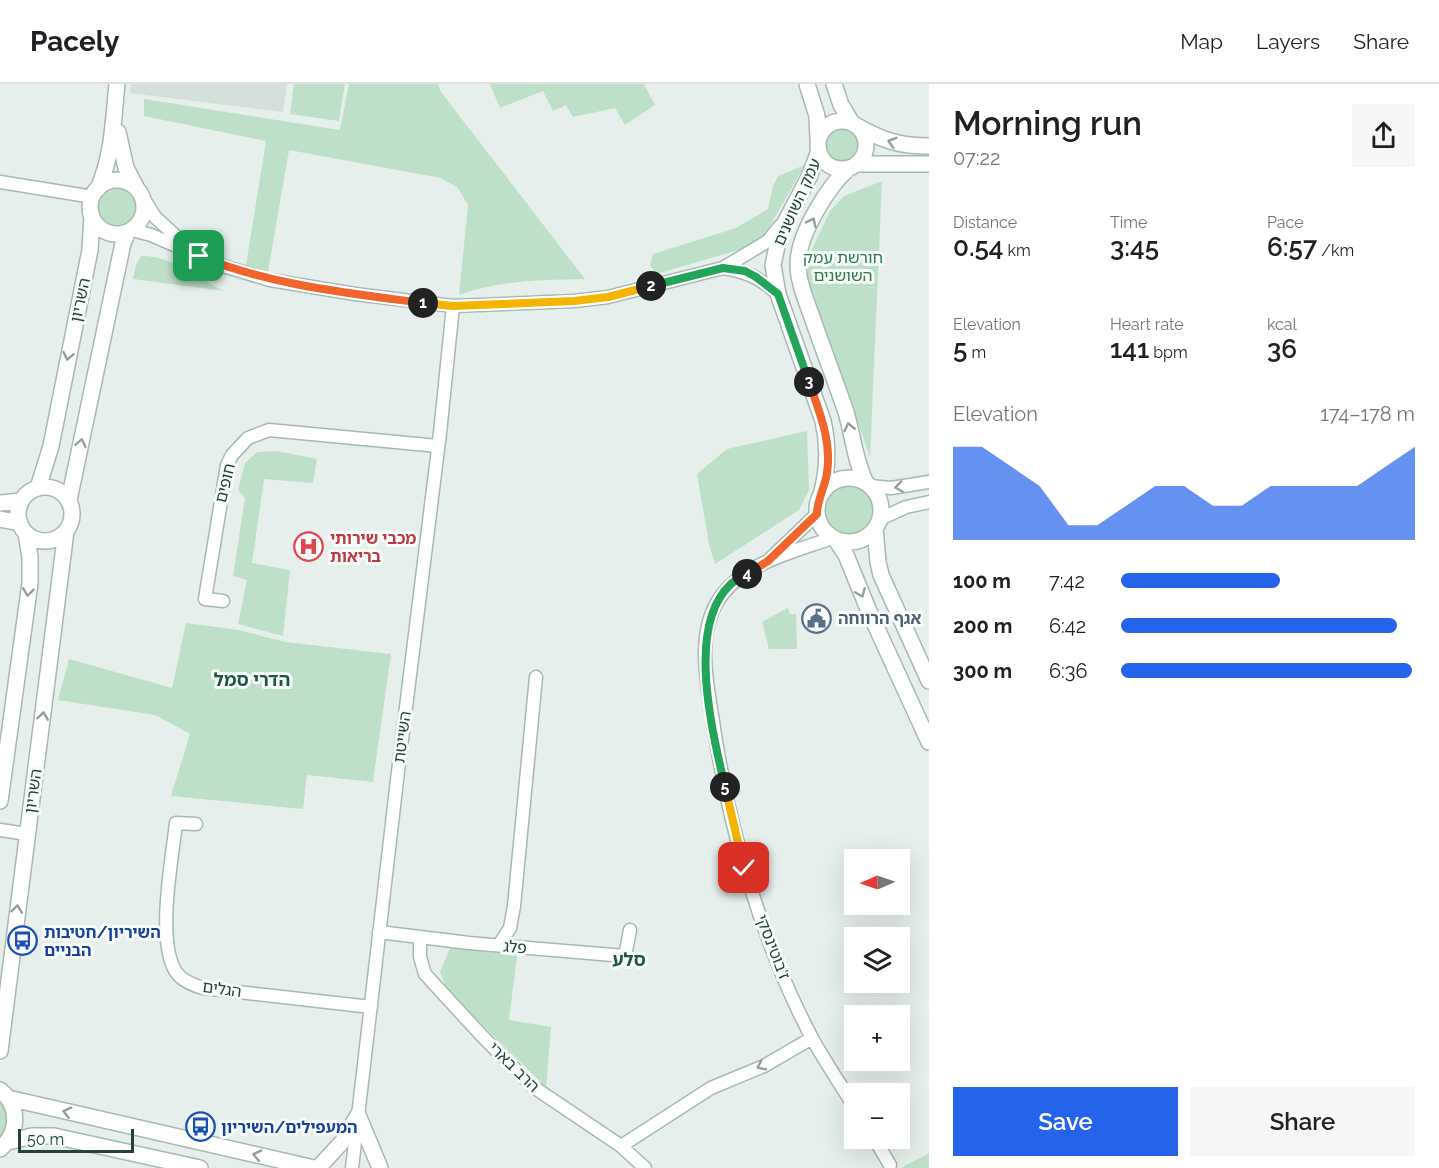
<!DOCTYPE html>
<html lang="en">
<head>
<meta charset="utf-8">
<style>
  :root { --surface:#fff; --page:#f6f6f6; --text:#202124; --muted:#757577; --line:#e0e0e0; --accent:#2563eb }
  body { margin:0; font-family:Raleway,"Noto Sans Hebrew",sans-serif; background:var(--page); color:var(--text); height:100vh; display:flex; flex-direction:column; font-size:22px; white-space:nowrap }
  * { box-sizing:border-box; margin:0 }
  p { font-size:20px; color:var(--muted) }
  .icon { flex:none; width:33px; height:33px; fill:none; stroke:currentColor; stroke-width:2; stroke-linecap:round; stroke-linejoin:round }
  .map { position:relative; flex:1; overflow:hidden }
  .side { display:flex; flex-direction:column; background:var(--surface); width:510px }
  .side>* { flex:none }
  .needle { width:39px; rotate:268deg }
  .controls { position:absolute; left:844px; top:765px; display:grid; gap:12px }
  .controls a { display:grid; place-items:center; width:66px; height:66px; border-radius:0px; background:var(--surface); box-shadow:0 6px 24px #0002; font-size:30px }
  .scale { position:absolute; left:18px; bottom:15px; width:116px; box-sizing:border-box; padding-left:6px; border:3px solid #24423a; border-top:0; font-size:16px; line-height:21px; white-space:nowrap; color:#24423a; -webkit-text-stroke:4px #f7fbf9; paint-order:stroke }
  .pin { position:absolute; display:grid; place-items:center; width:51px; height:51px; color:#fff; margin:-26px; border-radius:12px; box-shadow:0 3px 9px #0006 }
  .km { position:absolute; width:30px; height:30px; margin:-15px; border-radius:50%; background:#222; color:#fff; font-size:16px; line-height:30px; text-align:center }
  .round { display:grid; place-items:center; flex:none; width:63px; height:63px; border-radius:0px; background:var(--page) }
  .overview { display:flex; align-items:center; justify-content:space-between; height:102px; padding:0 24px }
  h1 { font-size:33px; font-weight:600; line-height:45px }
  .figures { display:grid; grid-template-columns:repeat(3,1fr); gap:9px; height:102px; padding:6px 24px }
  .figures div { display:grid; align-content:center }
  .figures b { font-size:26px; font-weight:600 }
  .figures small { font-size:16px; font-weight:400 }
  .figures p { font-size:16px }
  .chart { height:168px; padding:12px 24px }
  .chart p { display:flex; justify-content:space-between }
  .chart svg { width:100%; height:108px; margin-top:6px; fill:var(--accent); opacity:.7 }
  .cta { display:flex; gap:12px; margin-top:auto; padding:12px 24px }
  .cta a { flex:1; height:69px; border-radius:0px; background:var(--accent); color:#fff; font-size:24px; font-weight:600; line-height:69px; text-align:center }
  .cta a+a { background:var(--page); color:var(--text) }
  ul { padding:0 24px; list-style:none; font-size:20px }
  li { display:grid; grid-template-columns:96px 72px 1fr; align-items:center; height:45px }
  li i { height:15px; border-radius:8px; background:var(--accent) }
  header { display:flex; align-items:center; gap:36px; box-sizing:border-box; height:84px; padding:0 30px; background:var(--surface); border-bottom:2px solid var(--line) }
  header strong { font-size:28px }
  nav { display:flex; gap:33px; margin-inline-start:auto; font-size:21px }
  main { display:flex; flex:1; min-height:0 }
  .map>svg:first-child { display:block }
  .built { fill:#d4dfda }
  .green { fill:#bfe0c8 }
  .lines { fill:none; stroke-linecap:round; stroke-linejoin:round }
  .minor-casing { stroke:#a8b8b2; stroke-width:15 }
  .tertiary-casing { stroke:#a8b8b2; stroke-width:18 }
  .minor { stroke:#fff; stroke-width:12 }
  .tertiary { stroke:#fff; stroke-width:15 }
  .oneway { stroke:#92a09c }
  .split-1-casing { stroke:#fff; stroke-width:12 }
  .split-2-casing { stroke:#fff; stroke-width:12 }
  .split-3-casing { stroke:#fff; stroke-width:12 }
  .split-4-casing { stroke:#fff; stroke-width:12 }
  .split-5-casing { stroke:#fff; stroke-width:12 }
  .split-6-casing { stroke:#fff; stroke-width:12 }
  .split-1 { stroke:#f0652b; stroke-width:8 }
  .split-2 { stroke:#f5b400; stroke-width:8 }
  .split-3 { stroke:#22a559; stroke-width:8 }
  .split-4 { stroke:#f0652b; stroke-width:8 }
  .split-5 { stroke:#22a559; stroke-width:8 }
  .split-6 { stroke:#f5b400; stroke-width:8 }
  .labels { text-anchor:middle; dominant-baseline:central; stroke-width:6; stroke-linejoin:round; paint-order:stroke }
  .street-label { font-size:16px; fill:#24423a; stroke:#f7fbf9 }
  .park-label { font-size:16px; fill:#2d7a4b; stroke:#f7fbf9 }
  .health-label { font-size:16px; font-weight:bold; fill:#be3a42; stroke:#f7fbf9; text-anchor:start }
  .service-label { font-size:16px; font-weight:bold; fill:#4e5e75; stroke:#f7fbf9; text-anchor:start }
  .transit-label { font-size:16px; font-weight:bold; fill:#164399; stroke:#f7fbf9; text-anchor:start }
  .neighbourhood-label { font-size:18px; font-weight:bold; fill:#1f5548; stroke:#f7fbf9 }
</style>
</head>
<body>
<header>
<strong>Pacely</strong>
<nav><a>Map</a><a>Layers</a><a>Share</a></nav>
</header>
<main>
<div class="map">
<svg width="929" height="1084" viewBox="0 0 929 1084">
  <rect width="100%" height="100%" fill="#e6efeb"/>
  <path class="built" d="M131,0h156l-4,28 -153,-19z"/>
  <path class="green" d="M294,0h51l-6,37 -49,-7z
    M349,0h89l3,8 144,187c-42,1 -85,1 -126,16l9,-90 -10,-17 -17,-10 -152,-28 -21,122 -22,-7 20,-124 -122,-25v-17l196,31z
    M490,0h154l11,21 -30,20 -10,-17 -42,9 -7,-12 -13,6 -10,-20 -43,17z
    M821 61a21 21 0 1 1 42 0a21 21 0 1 1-42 0Z
    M805,81l-35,61 -14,19 -100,29 -6,-9 3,-11 83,-26 32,-19 5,-23 5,-10z
    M882,97l-12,276 -59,-168 -4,-15 3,-21 20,-42 14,-15z
    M98 123a19 19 0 1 1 38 0a19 19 0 1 1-38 0Z
    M141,172c30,-1 56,22 83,35l-91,-12 3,-14z
    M807,347l2,59 -10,20 -84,54 -6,-20 -12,-70 30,-25z
    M277,367l40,8 -4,24 -49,-4 -12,84 38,7 -7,66 -45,-12 9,-44 -14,-4 12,-78 -7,-8 7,-27 12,-11z
    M824 426a25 25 0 1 1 50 0a25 25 0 1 1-50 0Z
    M788,524l2,6h6l1,35h-28l-7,-27z
    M186,539l53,7 46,12 106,12 -18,128 -66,-7 -4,34 -132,-13 19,-62 -35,-19 -97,-15 11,-41 103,29z
    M450,864l67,7 -8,65 42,7 -5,60 -98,-95 -8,-20z
    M0,1015c9,14 10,27 0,41z
    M929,1069v15h-28z"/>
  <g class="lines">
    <defs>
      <path id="minor" d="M0,98l93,15
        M142,112l13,21 36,33
        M132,146l19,5 72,31 47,14 85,14 98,12 121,-5 34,-4 115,-29 45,-27 12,-15
        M723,184c25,4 35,9 55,26
        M870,402l21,2 38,-6
        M880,435l26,-12 23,-5
        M832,454c-39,14 -89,25 -113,61 -22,34 -13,79 -7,116 15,107 49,227 100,323 13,24 29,47 43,70
        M771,474l46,-44
        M223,517l-18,-2 22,-134 5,-10 16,-17 21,-8 169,16
        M196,740l-20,-1c-4,37 -20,118 0,149 6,9 17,13 27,16l168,19
        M0,746l27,4
        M379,848l90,11 156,13 5,-26
        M420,853v20l5,17 57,62 50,50 89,60 24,22
        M499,861l11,-17 4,-22 22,-229
        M874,1054l16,27
        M621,1062l90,-58 53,-22 48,-28
        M352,1084l45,-388 43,-347 13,-127"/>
      <path id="tertiary" d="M807,0l10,32 1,23
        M834,0l7,21 11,18
        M818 61a24 24 0 1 1 48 0a24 24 0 1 1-48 0Z
        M859,43c25,14 41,19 70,19
        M118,48l8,36 11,21
        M819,67l-10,26 -29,55 -7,33 5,29 45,127c6,26 5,49 -2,74
        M856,80h73
        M849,84c-21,18 -51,67 -51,96 0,18 8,36 14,53 11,32 23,63 34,95 7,24 9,49 20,71
        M90 123a27 27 0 1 1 54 0a27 27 0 1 1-54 0Z
        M98,105c15,-35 15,-67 19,-105
        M817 426a32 32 0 1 1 64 0a32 32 0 1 1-64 0Z
        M18 430a27 27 0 1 1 54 0a27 27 0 1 1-54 0Z
        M38,404l13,-42 39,-196 2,-34
        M69,416l54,-257 5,-11
        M0,419l21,-2
        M0,435l20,4
        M875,445l3,33 3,13 48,106
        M836,456l10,15 22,54 61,133
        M0,717l30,-218v-26l-4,-24
        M0,967l66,-520
        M0,1006c20,16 19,43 0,59
        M8,1014l306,70
        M358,1031l22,53
        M8,1058l24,-6h22l146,32
        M318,1084l25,-27 15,-26"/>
    </defs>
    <use href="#minor" class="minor-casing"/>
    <use href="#tertiary" class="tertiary-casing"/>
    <use href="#minor" class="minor"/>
    <use href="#tertiary" class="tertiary"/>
  </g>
  <defs><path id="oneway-chevron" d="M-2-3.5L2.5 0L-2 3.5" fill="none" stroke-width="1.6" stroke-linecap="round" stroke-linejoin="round" transform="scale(1.5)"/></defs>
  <g class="oneway">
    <use href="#oneway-chevron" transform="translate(892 58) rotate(-164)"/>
    <use href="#oneway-chevron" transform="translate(812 138) rotate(-64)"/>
    <use href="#oneway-chevron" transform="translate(68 272) rotate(102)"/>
    <use href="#oneway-chevron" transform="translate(849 343) rotate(-103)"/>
    <use href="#oneway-chevron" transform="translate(81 359) rotate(-78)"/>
    <use href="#oneway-chevron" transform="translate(899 403) rotate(172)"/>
    <use href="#oneway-chevron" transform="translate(28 508) rotate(97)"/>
    <use href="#oneway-chevron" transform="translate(861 509) rotate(67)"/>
    <use href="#oneway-chevron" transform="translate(43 632) rotate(-82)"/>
    <use href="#oneway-chevron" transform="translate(17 825) rotate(-83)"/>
    <use href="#oneway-chevron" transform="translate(761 982) rotate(154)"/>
    <use href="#oneway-chevron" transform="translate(67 1028) rotate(-166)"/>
    <use href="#oneway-chevron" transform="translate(257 1071) rotate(-167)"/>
  </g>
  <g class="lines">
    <defs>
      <path id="split-1" d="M199,172c71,29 148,37 224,47"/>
      <path id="split-2" d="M423,219l30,3 121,-5 34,-4 43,-11"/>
      <path id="split-3" d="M651,202l72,-18 22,3 11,6 22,17 31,88"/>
      <path id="split-4" d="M747,490l21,-13 49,-47c0,-14 8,-27 10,-41 5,-32 -8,-62 -18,-91"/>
      <path id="split-5" d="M725,703c-12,-53 -40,-161 6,-203 4,-4 11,-7 16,-10"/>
      <path id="split-6" d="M725,703l19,81"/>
    </defs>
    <use href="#split-1" class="split-1-casing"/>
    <use href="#split-2" class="split-2-casing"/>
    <use href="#split-3" class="split-3-casing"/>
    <use href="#split-4" class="split-4-casing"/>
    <use href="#split-5" class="split-5-casing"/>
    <use href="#split-6" class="split-6-casing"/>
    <use href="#split-1" class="split-1"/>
    <use href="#split-2" class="split-2"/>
    <use href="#split-3" class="split-3"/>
    <use href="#split-4" class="split-4"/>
    <use href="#split-5" class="split-5"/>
    <use href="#split-6" class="split-6"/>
  </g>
  <defs>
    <symbol id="hospital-ring" viewBox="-11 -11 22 22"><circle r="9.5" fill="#f7fbf9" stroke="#e0444e" stroke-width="1.5"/><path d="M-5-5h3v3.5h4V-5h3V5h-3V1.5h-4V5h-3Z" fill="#e0444e"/></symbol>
    <symbol id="civic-ring" viewBox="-11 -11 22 22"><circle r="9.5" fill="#f7fbf9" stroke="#5c6f8a" stroke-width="1.5"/><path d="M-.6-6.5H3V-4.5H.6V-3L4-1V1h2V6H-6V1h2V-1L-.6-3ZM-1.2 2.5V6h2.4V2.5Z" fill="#5c6f8a"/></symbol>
    <symbol id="bus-ring" viewBox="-11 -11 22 22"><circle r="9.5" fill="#f7fbf9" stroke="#1a4fb4" stroke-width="1.5"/><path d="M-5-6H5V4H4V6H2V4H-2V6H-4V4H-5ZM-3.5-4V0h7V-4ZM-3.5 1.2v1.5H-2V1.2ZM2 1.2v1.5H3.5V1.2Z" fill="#1a4fb4"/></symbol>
  </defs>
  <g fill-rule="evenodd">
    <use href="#hospital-ring" x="292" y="446" width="33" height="33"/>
    <use href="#civic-ring" x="800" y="518" width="33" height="33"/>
    <use href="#bus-ring" x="6" y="840" width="33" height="33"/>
    <use href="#bus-ring" x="184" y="1026" width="33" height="33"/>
  </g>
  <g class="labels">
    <g class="street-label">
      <text transform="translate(797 118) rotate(-66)">עמק השושנים</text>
      <text transform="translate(80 216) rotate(-78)">השריון</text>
      <text transform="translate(225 399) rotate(-76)">חופים</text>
      <text transform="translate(402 653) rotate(-83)">השייטת</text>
      <text transform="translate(33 707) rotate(-82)">השריון</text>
      <text transform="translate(515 863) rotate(5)">פלג</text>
      <text transform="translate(773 863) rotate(69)">ז'בוטינסקי</text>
      <text transform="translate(222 905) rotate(8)">הגלים</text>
      <text transform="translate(514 983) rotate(44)">הרב בארי</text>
    </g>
    <g class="park-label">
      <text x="843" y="173">חורשת עמק<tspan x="843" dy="18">השושנים</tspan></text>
    </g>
    <g class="health-label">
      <text x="330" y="454">מכבי שירותי<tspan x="330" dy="18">בריאות</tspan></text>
    </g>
    <g class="service-label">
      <text x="838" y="534">אגף הרווחה</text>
    </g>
    <g class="transit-label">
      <text x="44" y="848">השיריון/חטיבות<tspan x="44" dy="18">הבניים</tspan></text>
      <text x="221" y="1043">המעפילים/השיריון</text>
    </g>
    <g class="neighbourhood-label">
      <text x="252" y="595">הדרי סמל</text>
      <text x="629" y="875">סלע</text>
    </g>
  </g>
</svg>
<div class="controls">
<a><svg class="needle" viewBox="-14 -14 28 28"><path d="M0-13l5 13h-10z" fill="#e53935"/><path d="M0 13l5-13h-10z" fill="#757577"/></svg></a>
<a><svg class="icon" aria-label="layers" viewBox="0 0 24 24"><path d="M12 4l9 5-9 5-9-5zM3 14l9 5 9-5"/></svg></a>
<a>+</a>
<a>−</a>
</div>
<div class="scale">50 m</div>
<div class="pin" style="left:199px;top:172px;background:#1e9e55"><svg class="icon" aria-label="arrive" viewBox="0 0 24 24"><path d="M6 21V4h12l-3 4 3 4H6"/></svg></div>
<div class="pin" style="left:744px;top:784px;background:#d93025"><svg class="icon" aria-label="check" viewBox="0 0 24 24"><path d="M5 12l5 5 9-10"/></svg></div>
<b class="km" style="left:423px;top:219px">1</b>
<b class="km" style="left:651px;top:202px">2</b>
<b class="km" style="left:809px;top:298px">3</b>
<b class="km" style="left:747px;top:490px">4</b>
<b class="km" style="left:725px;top:703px">5</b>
</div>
<section class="side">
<div class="overview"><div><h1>Morning run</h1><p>07:22</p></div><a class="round"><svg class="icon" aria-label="share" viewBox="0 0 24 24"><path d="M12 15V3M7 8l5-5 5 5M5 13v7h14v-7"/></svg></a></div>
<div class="figures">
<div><p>Distance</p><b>0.54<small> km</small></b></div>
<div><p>Time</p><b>3:45</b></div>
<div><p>Pace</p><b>6:57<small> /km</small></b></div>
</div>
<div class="figures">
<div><p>Elevation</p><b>5<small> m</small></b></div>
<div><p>Heart rate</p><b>141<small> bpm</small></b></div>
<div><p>kcal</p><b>36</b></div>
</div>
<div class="chart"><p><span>Elevation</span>174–178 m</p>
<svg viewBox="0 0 160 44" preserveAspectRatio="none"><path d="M0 44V6L10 6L20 14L30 22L40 38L50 38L60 30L70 22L80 22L90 30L100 30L110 22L120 22L130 22L140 22L150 14L160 6V44z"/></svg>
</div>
<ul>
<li><b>100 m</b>7:42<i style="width:54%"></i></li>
<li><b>200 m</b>6:42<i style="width:94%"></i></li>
<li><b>300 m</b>6:36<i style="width:99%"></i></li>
</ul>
<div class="cta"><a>Save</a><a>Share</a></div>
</section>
</main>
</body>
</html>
